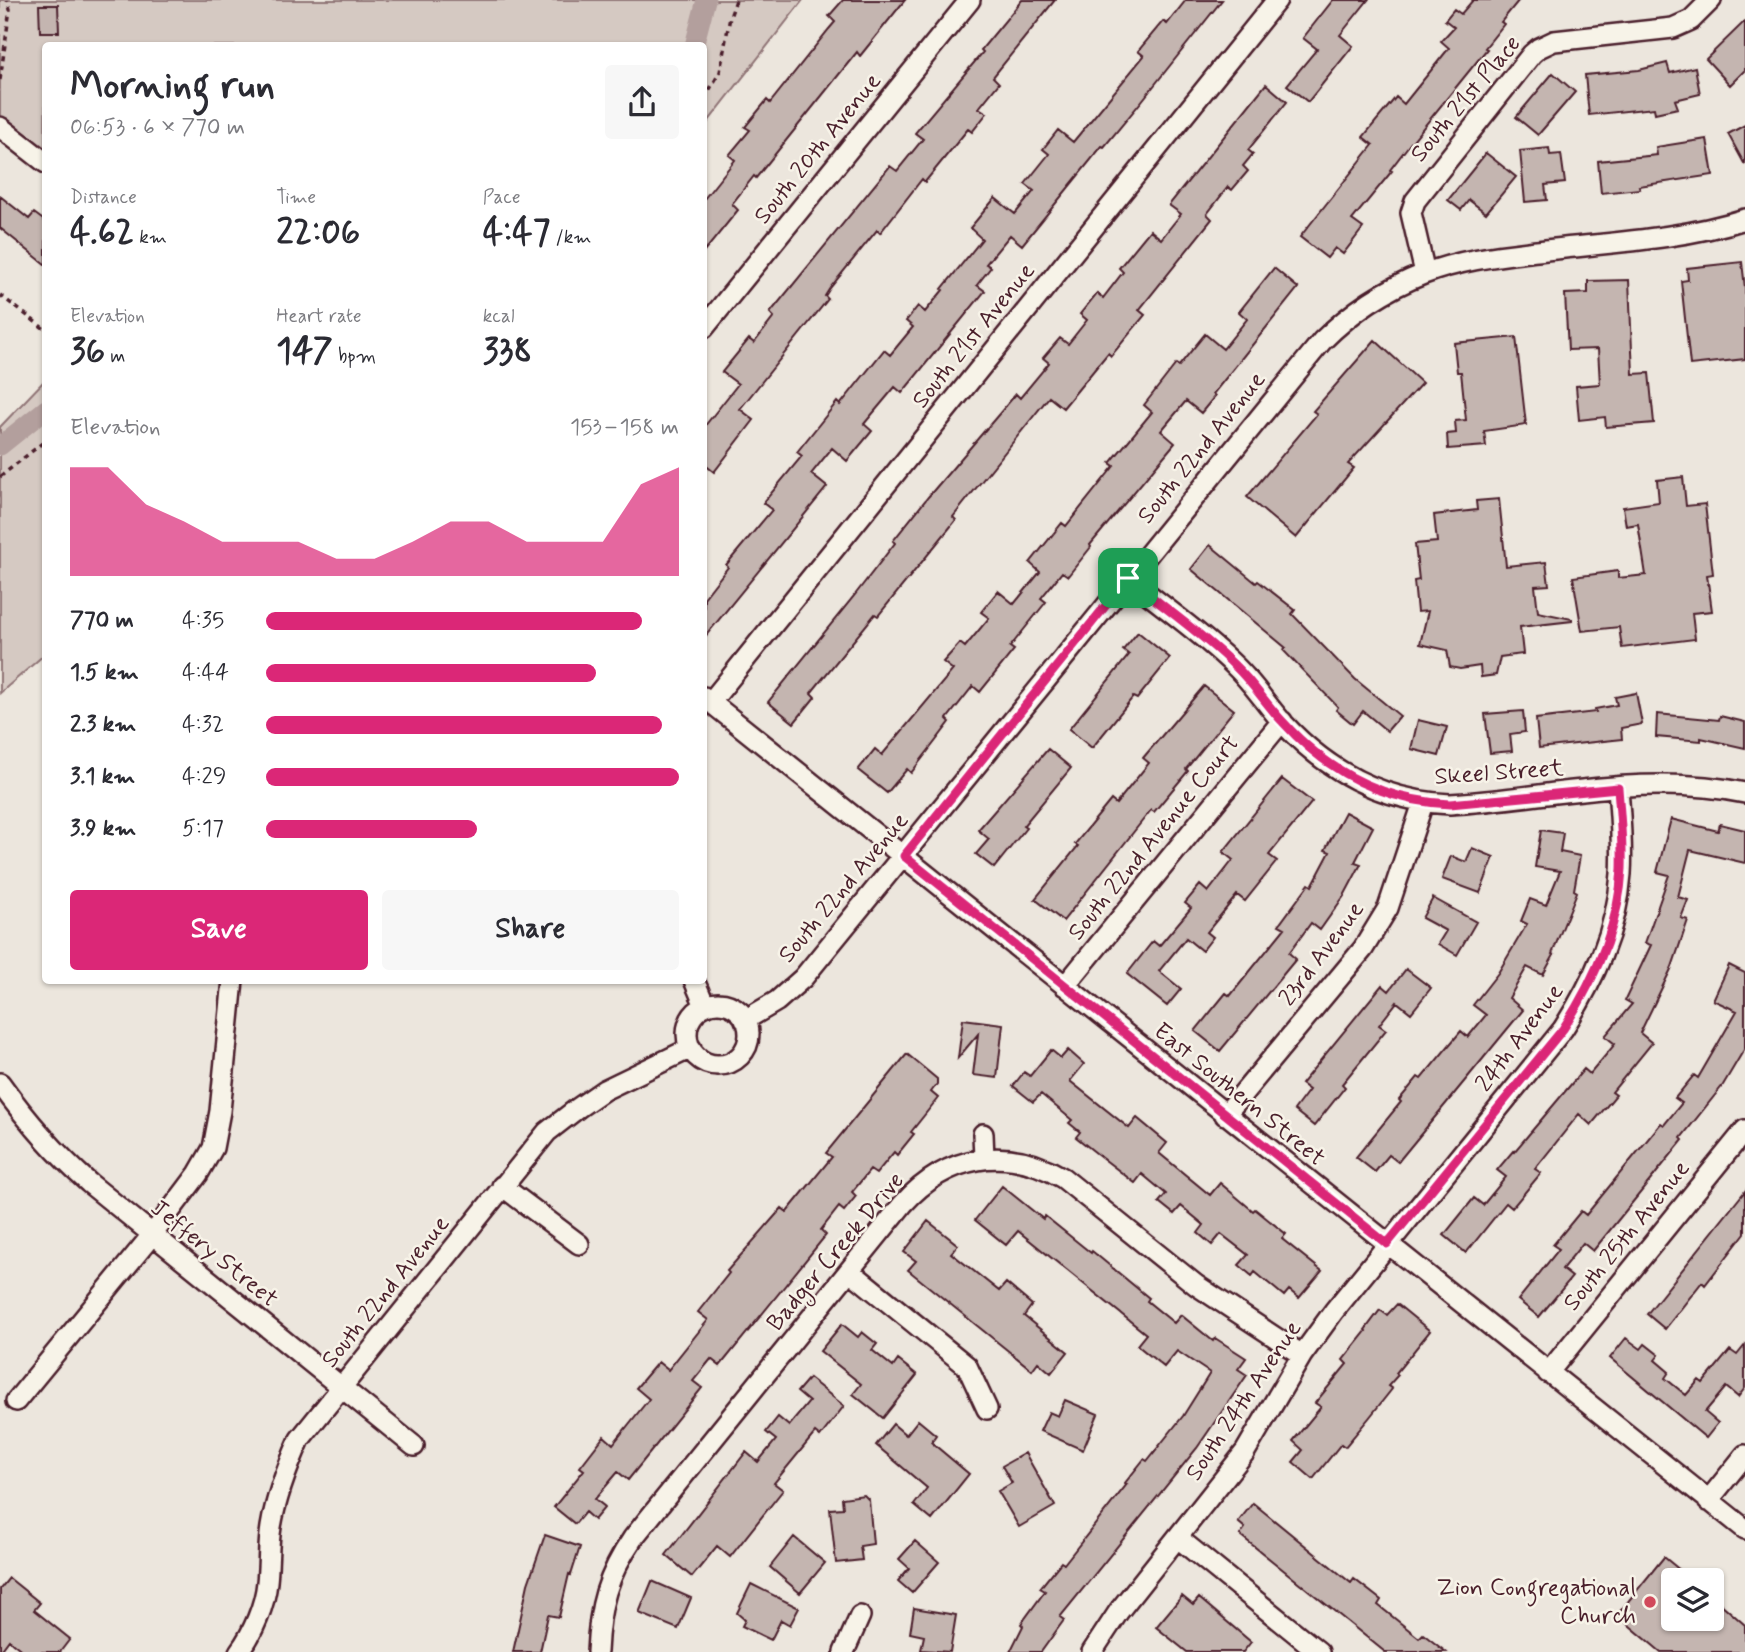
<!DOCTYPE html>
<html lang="en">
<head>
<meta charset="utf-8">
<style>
  :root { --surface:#fff; --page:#f7f7f7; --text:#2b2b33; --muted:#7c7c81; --accent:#db2777 }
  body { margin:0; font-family:Mynerve,sans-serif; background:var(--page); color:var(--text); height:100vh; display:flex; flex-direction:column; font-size:26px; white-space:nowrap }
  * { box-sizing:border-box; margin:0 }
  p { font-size:23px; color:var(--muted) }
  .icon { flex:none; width:38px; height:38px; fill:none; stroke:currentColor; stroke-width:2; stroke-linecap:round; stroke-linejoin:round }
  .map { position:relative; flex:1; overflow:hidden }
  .details { position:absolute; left:42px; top:42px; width:665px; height:942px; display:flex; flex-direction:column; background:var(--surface); border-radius:7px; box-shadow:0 2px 5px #0004 }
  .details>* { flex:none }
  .fabs { position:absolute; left:1661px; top:1568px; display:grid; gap:14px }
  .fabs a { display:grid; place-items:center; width:63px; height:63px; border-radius:7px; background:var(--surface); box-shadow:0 2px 5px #0004; font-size:35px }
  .pin { position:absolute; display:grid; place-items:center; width:60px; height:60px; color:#fff; margin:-30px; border-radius:14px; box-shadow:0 4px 10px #0006 }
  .round { display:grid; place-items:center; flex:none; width:74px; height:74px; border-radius:7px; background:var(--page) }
  .headline { display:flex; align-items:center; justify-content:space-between; height:119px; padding:0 28px }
  h1 { font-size:38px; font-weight:700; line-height:52px }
  .stats { display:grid; grid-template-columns:repeat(3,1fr); gap:10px; height:119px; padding:7px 28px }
  .stats div { display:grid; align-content:center }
  .stats b { font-size:35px; font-weight:700 }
  .stats small { font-size:19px; font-weight:400 }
  .stats p { font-size:19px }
  .chart { height:196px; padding:14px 28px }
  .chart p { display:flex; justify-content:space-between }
  .chart svg { width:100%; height:126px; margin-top:7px; fill:var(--accent); opacity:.7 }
  .cta { display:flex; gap:14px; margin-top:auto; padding:14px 28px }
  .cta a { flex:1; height:80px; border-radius:7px; background:var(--accent); color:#fff; font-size:28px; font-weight:700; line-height:80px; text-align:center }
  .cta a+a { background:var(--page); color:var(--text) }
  ul { padding:0 28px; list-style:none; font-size:23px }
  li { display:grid; grid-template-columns:112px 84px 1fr; align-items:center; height:52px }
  li i { height:18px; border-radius:9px; background:var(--accent) }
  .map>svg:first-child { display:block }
  .green { fill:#d5c9c2; stroke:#907476; stroke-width:2 }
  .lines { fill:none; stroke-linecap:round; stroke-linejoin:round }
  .canal { stroke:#b39f9d; stroke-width:19 }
  .building { fill:#c4b5b0; stroke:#4a1f2b; stroke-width:2 }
  .minor-casing { stroke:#4a1f2b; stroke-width:24 }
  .path { stroke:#4a1f2b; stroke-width:3.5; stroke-dasharray:5 5; stroke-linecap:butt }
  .minor { stroke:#f7f3e8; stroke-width:19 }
  .route-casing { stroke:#fff; stroke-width:14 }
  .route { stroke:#db2777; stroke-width:9 }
  .poi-dot { fill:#d1495b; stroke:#f7f3e8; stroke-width:2.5 }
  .labels { text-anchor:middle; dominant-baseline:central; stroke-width:5; stroke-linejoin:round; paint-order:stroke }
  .street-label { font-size:24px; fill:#4a1f2b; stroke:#f7f3e8 }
  .poi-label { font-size:24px; fill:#4a1f2b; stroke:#f7f3e8; text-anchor:end }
</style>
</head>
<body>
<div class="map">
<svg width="1745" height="1652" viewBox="0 0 1745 1652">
  <rect width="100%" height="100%" fill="#ece6dd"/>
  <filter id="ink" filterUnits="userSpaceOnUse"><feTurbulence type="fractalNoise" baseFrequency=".0143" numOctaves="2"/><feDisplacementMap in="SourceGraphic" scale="14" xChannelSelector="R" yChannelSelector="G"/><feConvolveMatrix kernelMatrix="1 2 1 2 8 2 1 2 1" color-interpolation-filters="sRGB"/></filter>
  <g filter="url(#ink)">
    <path class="green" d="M0,0h803l-99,127v-81h-658l-1,117 -45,-36z
      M45,380v274l-45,39v-266z"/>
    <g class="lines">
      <path class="canal" d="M694,46l12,-46
        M0,446l46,-37"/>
    </g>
    <path class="building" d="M843,0h62l-45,56 -3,-4 -101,126 -2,-2 -22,28 6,6 -34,42v-53l31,-39 -6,-5 21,-25 -5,-3 22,-27 3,3 59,-74 6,-7 -6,-6z
      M1022,0h33l-62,77 6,6 -20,25 8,5 -15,19 -4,-3 -43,53 -3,-3 -42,54 -3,-3 -47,58 -5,8 3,3 -88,110 14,11 -40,52 -10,-8v-37l34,-43 -16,-12 27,-33 5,4 20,-26 -4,-4 120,-147 7,5 26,-32 -8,-6 68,-81 -2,-2z
      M1186,0h36l-81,102 -37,45 -2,-1 -80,99 -12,-10 -24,29 5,3 -14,18 8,6 -83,102 -7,-6 -31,37 8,7 -25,30 -15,-13 -21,26 16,13 -123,151v-40l24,-31 -2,-2 46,-55 -9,-7 39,-47 -5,-4 40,-50 3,3 44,-55 6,5 23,-28 -7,-6 12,-15 7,6 18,-22 -1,-1 40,-50 -12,-11 25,-30 20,16 19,-23 -9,-7 24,-30 -6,-5 15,-19 15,12 71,-86 -6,-5 25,-30 4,3z
      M1333,0h35l-28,35 13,11 -45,56 -21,-17 30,-36 -14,-11z
      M1473,0h46l-18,22 3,2 -19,24 2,1 -78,96 -19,25 2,1 -40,49 11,8 -20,26 -8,-6 -8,10 -27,-21 73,-92 -10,-8 33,-40 8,7 45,-56 -8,-7 13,-14 -9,-7 9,-11 7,5z
      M39,5h19l1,27h-19z
      M1745,21v49l-15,15 -24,-26z
      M1667,63l3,10 25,-6 5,27 -25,6 3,8 -23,5 -1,-5 -65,7 -4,-40 54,-5z
      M1553,73l22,19 -37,43 -22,-18z
      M1266,84l21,18 -39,48 5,4 -10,12 5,5 -16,19 -4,-3 -21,27 5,5 -73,91 6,5 -34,41 -3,-3 -45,55 -14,-11 -96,120 3,3 -78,96 -3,-2 -64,79 4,4 -21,26 -26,-21 86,-106 41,-53 -2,-2 35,-44 88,-103 4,4 29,-35 -6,-5 17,-20 8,6 19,-24 -7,-6 17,-21 6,5 20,-26 -4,-4 31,-38 11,9 20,-25 -12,-9z
      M1745,125v40l-17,-31z
      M1707,139l6,36 -74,11 1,3 -39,4 -3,-32 59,-6 -1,-8z
      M1549,148l1,7 11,-1 4,29 -20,2 2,15 -22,2 -5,-51z
      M1486,153l30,24 -30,36 -17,-13 -8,10 -13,-10z
      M0,196l29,23 5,-6 12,9v43l-46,-37z
      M1742,262l3,26v71l-55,6 -9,-84 7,-1 -1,-12z
      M1274,268l24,20 -85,106 2,2 -14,17 -15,-12 -25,30 14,12 -85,102 1,2 -23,29 -6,-4 -21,26 5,4 -36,45 4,3 -34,42 -7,-6 -26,33 3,3 -22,29 -17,22 -4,-4 -20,24 -29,-23 17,-21 7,6 71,-85 -10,-8 17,-19 5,4 24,-29 -8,-6 17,-21 16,13 26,-32 -10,-9 32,-40 4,3 48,-60 -4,-3 42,-51 -8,-7 32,-41 3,2 26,-32 18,15 24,-30 -8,-7z
      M1629,280l4,94 16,-1 5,50 -48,4 -1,-10 -26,3 -3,-34 24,-2 -2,-35 -30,1 -3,-56 23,-1v-12z
      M1516,337l10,88 -42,6 2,15 -38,3 -1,-15 9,-1 -1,-12 11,-1 -5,-48h-4l-3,-29z
      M1375,340l47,43 -74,81 6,4 -58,70 -49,-41 70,-83 -4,-3z
      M1683,477l3,29 19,-2 8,70 -6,1 5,36 -20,2 3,26 -73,9 -3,-21 -37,4 -9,-54 45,-6v7l28,-3 -8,-51 -12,2 -3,-19 36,-5 -2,-22z
      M1499,499l7,67 40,-4 3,23 -14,1 3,26 34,7v2l-52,6 3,27 -23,3 -4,18 -15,2 -1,-11 -20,3 -10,-2 -3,-17 -27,-6 8,-33 -11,1 -3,-31 5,-1 -4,-36 22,-2 -3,-27 43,-5 -1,-9z
      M1210,545l46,38 2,-2 37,29 -3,4 63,65 45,37 -13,15 -24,-20 -10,13 -17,-14 2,-3 -55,-57 3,-2 -95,-79z
      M1138,632l32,26 -33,41 -4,-2 -41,51 -23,-19 60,-74 -6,-5z
      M1204,686l30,24 -48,59 2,2 -34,41 -3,-2 -88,111 -28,-22 43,-53 -3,-2 36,-44 5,4 33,-41 -6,-5z
      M1636,693l6,31 -21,4 1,11 -83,9 -3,-29 60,-7 -1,-3 22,-4 -2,-8z
      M1523,711l2,21 -15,2 2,17 -22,2 -5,-39z
      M1657,714l62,6 1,-4 25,6v26l-44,-10v3l-45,-4z
      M1418,720l29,7 -8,29 -28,-7z
      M1048,749l23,19 -48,58 3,2 -32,40 -18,-14 13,-15 -11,-9z
      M1282,779l30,23 -43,53 8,6 -32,40 -8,-6 -30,37 6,5 -11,14 -16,-13 -27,33 22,18 -14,17 -40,-32 26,-33 6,5 32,-38 -6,-5 15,-18 8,7 25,-32 -10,-8z
      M1345,812l28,15 -18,35 6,2 -17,32 -24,34 -9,-7 -22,30 7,6 -76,92 -25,-20 31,-38 4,3 55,-68 -6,-3 30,-41 3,2 18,-34 -5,-2z
      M1671,819l47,12 2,-7 25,6v33l-55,-13 -12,47 10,3 -7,18 7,2 -16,47 -32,66 12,10 -40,49 4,3 -25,30 -12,-11 -44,55 6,4 -29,35 -6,-5 -40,50 -22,-18 30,-37 9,7 23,-28 -9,-7 16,-19 1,1 70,-83 6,5 25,-30 -10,-8 27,-32 -7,-4 26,-55 -6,-2 24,-68 -12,-3z
      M1541,830l22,3 -3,19 20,4 -6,34 3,2 -25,62 2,1 -11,20 -16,-8 -18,31 14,12 -125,152 -9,-7 -14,17 -19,-15 45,-55 -2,-2 19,-23 3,2 40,-48 7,6 18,-22 -13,-10 25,-32 29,-49 -6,-3 9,-22 16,6 14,-34 -25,-4z
      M1472,848l22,9 -14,36 -38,-14 9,-23 15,6z
      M1433,898l43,24 -19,33 -19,-11 8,-13 -24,-13z
      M1729,965l16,8v75l-22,37 -42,53 2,2 -90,111 -10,-8 -21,26 10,8 -33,40 -21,-17 41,-51 -6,-4 28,-34 5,4 75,-92 3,2 18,-22 -7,-5 19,-23 4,3 39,-67 -24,-11z
      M1406,969l25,19 -20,25 -14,-11 -18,23 7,5 -44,54 3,3 -31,39 -20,-16 15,-20 -8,-6 81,-99 7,6z
      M963,1019l40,5 -6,54 -24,-3 5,-41 -20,24z
      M1051,1050l10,8 7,-8 16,14 -14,17 59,47 8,-10 30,25 -8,10 51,42 10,-12 33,28 2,-2 31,25 -4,5 40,32 -23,27 -10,-8 -5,6 -29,-24 -3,4 -13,-11 9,-10 -27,-21 -9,11 -14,-12 6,-8 -23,-19 -7,8 -15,-12 7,-8 -24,-20 -7,9 -39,-30 -20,-16 4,-5 -11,-9 3,-3 -31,-26 -8,8 -20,-16 11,-14 6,4z
      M907,1054l30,25v5l-6,8 7,6 -27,34 3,2 -17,21 -3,-3 -18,22 -6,-4 -18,22 4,4 -12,15 -5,-4 -18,23 5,5 -106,131 -9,-7 -18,22 9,7 -74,92 -10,-8 -23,27 10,8 -11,13 -9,-8 -10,12 -21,-17 30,-37 -4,-3 24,-31 9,8 36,-45 -13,-11 22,-26 10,8 40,-50 -10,-8 31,-39 -2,-2 55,-63 5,4 45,-55 -6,-4z
      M1002,1186l41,33 2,-3 46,37 1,-2 57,47 -2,3 27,22 7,-8 32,26 2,-3 31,20 -8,11 9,6 -50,73 -137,169 4,3 -23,32h-31l13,-26 -2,-2 24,-33 -5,-3 21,-26 3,2 63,-80 -2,-1 19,-24 3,2 36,-45 27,-43 -33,-22 -13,16 -27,-22 9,-11 -128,-103 -12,14 -31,-25z
      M1745,1191v42l-40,52 -3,-3 -37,47 -18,-15z
      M928,1221l30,24 -7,8 48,38 7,-8 26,22 -8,11 44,36 -17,21 -13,-11 -6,8 -124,-100 8,-9 -12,-9z
      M1397,1304l33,27 -34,42 2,2 -10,11 4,3 -23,29 -24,29 -4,-3 -28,35 -20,-17 10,-12 -10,-9 28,-34 -6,-4 32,-39 -4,-4 23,-29 -1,-1 15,-20 7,5z
      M842,1324l16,13 4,-5 15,12 -5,6 21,17 5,-7 19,15 -34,43 -30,-24 8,-10 -41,-33z
      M1626,1338l15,11 4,-5 14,11 -4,5 14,12 -4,6 21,17 13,-15 4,3 27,-33 7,5 8,-10v43l-7,9 -12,-10 -21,25 13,11 -12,15 -96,-80z
      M809,1378l35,28 -24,31 -5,-4 -41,50 9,7 -53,67 -13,-11 -25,31 -26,-22 80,-103 12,10 18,-22 -10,-8 12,-15 11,9 20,-24 -12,-10z
      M1065,1400l33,14 -15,36 -43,-19 9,-19 9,4z
      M918,1420l18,15 -5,7 38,32 -37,46 -18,-15 13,-17 -51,-43 17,-21 13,11z
      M1025,1453l30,53 -36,21 -21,-36 14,-8 -10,-17z
      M864,1495l5,5 4,44 -13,2 2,14 -26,3 -6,-54 13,-1 -1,-10z
      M1253,1503l98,80 3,-4 27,21 -3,5 41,33 4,-4 23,18h-61l-145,-117 5,-7 -7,-6z
      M545,1535l35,12 -9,28 -2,-1 -10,43 -11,-2 -8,37h-27l15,-68z
      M794,1537l31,26 -25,30 -30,-26z
      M915,1541l24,21 -27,31 -14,-12 11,-13 -10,-9z
      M1664,1557l28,23h-19v39h39v-23l33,29v27h-84l-44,-37z
      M9,1578l31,25 -6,7 36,29 -10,13h-36l-15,-12 -9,12v-63z
      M652,1581l39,17 -13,31 -39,-16z
      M751,1584l48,24 -9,17 -9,-5 -10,20 -29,-14 3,-6 -8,-7z
      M1182,1596l11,9 6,-7 52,44 -8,10h-56l-31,-25z
      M914,1608l42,7 -6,37 -29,-2 3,-14 -14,-3z"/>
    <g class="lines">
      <defs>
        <path id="minor" d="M0,127l46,36
          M1425,273l-14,-60 4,-12 117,-147 7,-6 15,-7 119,-13 18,-8 20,-20
          M704,328l266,-328
          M1128,578c35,29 75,56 107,88 18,17 31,38 48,57 45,49 100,78 167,81 98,-6 197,-32 295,-11
          M704,697l1041,832
          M710,703l567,-703
          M694,980l11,26
          M1065,986l217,-265
          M687 1034a31 31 0 1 1 62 0a31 31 0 1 1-62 0Z
          M745,1020l32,-19 26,-23 519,-637c29,-29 63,-52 102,-67 33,-13 70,-18 105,-22 71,-9 147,-11 216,-33
          M0,1083c27,38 54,69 89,100l325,263
          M1225,1115l138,-166 25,-41 35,-105
          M983,1134l1,24
          M502,1186l77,58
          M850,1271l117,95 20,43
          M1548,1373l197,-243
          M16,1401l136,-166 46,-61 15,-26 7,-37 13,-131
          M1708,1501l37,-46
          M1178,1538l141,114
          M239,1652c14,-19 26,-47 28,-70 2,-18 1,-37 4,-55 5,-31 16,-59 29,-88l247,-307 31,-24 26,-18 87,-42
          M597,1652c2,-46 10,-76 36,-114l270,-334c44,-49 103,-60 160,-26l133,107 106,70
          M844,1652l16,-36
          M1092,1652l27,-41 126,-159 57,-97 32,-44 229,-282c30,-47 54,-98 58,-155 2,-29 -1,-58 -3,-86"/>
      </defs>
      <use href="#minor" class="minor-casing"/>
      <path class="path" d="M0,80l10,-71 -3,-9
        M704,99l16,-27 10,-55 6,-17
        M0,295l46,35
        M0,477l46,-37"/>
      <use href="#minor" class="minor"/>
    </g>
  </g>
  <g class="lines" filter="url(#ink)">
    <defs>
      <path id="route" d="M1128,578c35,29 75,56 107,88 18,17 31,38 48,56 45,50 100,79 167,82l168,-16c2,27 5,54 4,81 -3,58 -28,112 -59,160l-176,215 -483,-388z"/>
    </defs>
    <use href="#route" class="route-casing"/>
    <use href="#route" class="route"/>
  </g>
  <circle class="poi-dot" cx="1650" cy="1602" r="7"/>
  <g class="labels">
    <g class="street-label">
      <text transform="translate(1466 99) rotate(-50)">South 21st Place</text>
      <text transform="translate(818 149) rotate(-51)">South 20th Avenue</text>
      <text transform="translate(974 336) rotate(-51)">South 21st Avenue</text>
      <text transform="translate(1202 448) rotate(-51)">South 22nd Avenue</text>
      <text transform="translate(1499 773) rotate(-4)">Skeel Street</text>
      <text transform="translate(1154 838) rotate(-51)">South 22nd Avenue Court</text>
      <text transform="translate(844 888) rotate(-50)">South 22nd Avenue</text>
      <text transform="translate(1322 954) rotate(-53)">23rd Avenue</text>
      <text transform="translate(1520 1038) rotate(-53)">24th Avenue</text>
      <text transform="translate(1239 1095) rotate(39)">East Southern Street</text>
      <text transform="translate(1627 1236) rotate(-51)">South 25th Avenue</text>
      <text transform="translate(836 1252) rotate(-50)">Badger Creek Drive</text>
      <text transform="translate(214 1254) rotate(39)">Jeffery Street</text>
      <text transform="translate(386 1292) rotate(-51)">South 22nd Avenue</text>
      <text transform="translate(1244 1401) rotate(-56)">South 24th Avenue</text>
    </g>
    <g class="poi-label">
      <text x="1636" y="1588">Zion Congregational<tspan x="1636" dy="28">Church</tspan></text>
    </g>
  </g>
</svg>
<div class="fabs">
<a><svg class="icon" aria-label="layers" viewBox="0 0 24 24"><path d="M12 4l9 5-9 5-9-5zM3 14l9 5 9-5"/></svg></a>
</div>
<div class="pin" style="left:1128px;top:578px;background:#1e9e55"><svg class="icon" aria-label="arrive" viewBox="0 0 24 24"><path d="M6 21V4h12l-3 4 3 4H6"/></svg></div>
<section class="details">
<div class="headline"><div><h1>Morning run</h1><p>06:53 · 6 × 770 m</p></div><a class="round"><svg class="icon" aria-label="share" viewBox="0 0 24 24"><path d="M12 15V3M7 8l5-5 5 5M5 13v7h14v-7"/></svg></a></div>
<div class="stats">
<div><p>Distance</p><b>4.62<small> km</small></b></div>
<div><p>Time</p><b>22:06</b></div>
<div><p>Pace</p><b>4:47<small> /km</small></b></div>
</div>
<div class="stats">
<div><p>Elevation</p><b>36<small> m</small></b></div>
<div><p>Heart rate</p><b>147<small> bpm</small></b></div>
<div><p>kcal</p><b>338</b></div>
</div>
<div class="chart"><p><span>Elevation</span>153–158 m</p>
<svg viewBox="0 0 160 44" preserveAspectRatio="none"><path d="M0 44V6L10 6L20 19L30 25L40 32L50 32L60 32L70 38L80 38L90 32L100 25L110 25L120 32L130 32L140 32L150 12L160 6V44z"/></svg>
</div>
<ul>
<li><b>770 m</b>4:35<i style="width:91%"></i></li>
<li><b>1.5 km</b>4:44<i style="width:80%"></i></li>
<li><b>2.3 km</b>4:32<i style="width:96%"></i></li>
<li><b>3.1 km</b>4:29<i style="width:100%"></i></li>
<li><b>3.9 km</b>5:17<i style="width:51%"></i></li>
</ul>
<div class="cta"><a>Save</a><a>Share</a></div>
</section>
</div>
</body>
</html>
